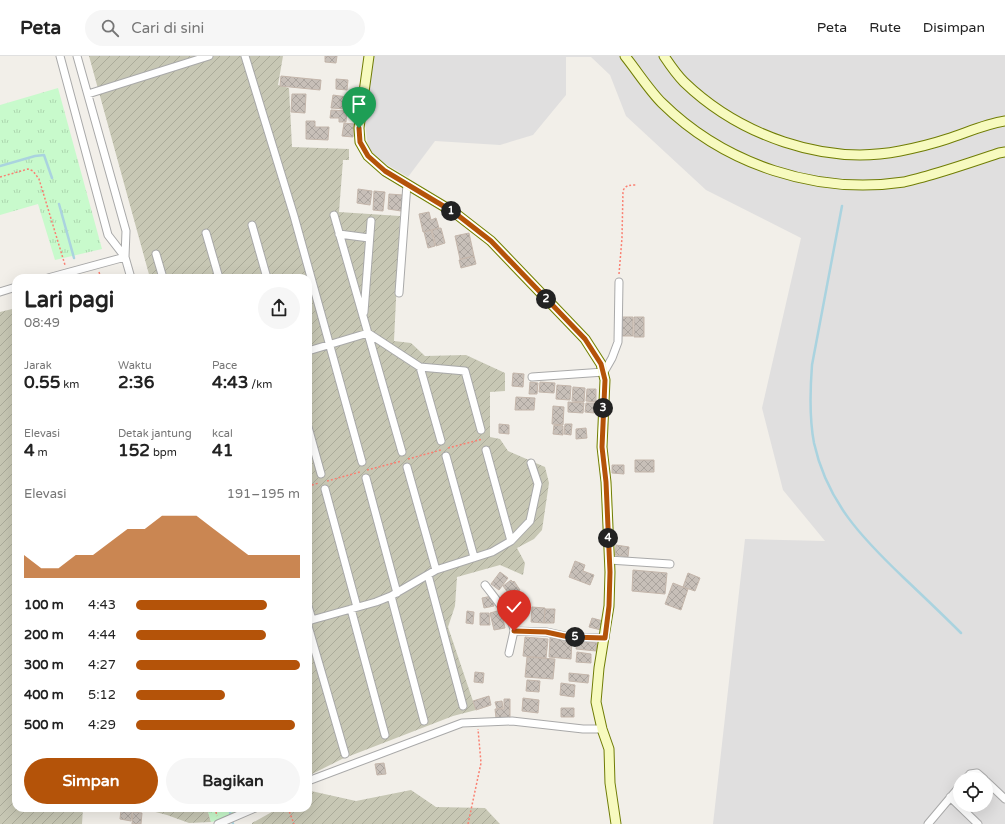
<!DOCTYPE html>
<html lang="id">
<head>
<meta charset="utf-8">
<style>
  :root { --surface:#fff; --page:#f6f6f6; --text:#222; --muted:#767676; --line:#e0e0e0; --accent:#b45309 }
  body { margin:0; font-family:"Varela Round",sans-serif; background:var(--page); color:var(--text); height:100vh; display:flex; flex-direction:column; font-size:15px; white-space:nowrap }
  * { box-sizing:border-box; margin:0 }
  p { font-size:13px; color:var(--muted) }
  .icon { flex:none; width:22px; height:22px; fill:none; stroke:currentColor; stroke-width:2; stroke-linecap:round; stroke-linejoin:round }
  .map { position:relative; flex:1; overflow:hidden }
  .details { position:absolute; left:12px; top:218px; width:300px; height:538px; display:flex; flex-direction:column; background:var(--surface); border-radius:12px; box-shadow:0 4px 16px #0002 }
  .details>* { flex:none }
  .tools { position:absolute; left:953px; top:716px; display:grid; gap:8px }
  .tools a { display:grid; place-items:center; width:40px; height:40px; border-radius:50%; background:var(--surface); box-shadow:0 4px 16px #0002; font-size:20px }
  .pin { position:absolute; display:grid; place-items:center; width:34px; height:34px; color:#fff; margin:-41px -17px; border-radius:50% 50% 50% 0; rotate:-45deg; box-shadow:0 0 4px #0007 }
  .pin .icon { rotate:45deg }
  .km { position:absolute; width:20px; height:20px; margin:-10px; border-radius:50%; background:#222; color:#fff; font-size:11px; line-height:20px; text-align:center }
  .round { display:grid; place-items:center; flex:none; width:42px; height:42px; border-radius:21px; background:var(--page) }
  .overview { display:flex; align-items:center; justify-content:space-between; height:68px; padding:0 12px }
  h1 { font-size:22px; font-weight:700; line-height:30px }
  .stats { display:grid; grid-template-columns:repeat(3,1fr); gap:6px; height:68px; padding:4px 12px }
  .stats div { display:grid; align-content:center }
  .stats b { font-size:17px; font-weight:700 }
  .stats small { font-size:11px; font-weight:400 }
  .stats p { font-size:11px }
  .chart { height:112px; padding:8px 12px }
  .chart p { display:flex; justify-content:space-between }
  .chart svg { width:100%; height:72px; margin-top:4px; fill:var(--accent); opacity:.7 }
  .action { display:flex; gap:8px; margin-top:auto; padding:8px 12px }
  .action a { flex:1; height:46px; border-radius:24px; background:var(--accent); color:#fff; font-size:16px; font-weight:700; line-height:46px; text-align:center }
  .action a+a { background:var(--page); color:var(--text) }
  ul { padding:0 12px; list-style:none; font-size:13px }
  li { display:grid; grid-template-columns:64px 48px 1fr; align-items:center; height:30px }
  li i { height:10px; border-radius:5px; background:var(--accent) }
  header { display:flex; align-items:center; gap:24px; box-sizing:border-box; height:56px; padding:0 20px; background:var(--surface); border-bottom:1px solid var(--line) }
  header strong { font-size:19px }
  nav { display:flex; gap:22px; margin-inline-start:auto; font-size:14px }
  .search { width:280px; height:36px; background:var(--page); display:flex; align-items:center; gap:10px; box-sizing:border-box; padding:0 14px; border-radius:22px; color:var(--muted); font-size:15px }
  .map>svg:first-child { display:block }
  .residential { fill:#e0dfdf; fill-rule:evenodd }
  .construction { fill:url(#construction-furrows) }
  .park { fill:url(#park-tufts) }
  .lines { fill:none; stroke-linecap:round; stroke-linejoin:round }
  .stream { stroke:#aad3df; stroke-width:2.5 }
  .building { fill:url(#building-cross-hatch); stroke:#c4b6ab }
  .street-casing { stroke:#a9a9a9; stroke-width:9 }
  .secondary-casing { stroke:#707d05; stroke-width:11 }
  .path { stroke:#fa8072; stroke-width:1.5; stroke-dasharray:2 2; stroke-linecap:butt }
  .street { stroke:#fff; stroke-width:7 }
  .secondary { stroke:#f7fabf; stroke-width:9 }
  .route-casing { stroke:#fff; stroke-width:8 }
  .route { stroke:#b45309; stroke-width:5 }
</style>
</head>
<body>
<header>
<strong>Peta</strong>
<div class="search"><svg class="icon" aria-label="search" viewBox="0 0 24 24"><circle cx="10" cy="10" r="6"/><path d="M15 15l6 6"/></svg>Cari di sini</div>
<nav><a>Peta</a><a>Rute</a><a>Disimpan</a></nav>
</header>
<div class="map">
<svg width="1005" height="768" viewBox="0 0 1005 768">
  <defs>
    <pattern id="construction-furrows" width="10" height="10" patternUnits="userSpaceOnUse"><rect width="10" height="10" fill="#c7c7b4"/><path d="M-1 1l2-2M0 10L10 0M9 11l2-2" fill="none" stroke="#abab9a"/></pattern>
    <pattern id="park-tufts" width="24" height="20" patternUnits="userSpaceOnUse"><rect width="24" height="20" fill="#c8facc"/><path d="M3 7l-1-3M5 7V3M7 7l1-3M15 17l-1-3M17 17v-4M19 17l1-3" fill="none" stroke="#acd6af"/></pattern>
    <pattern id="building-cross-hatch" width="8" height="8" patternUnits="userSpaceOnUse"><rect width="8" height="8" fill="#c7bfb8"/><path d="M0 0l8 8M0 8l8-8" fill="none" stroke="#aba49e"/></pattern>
  </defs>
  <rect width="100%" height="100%" fill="#f2efe9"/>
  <path class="residential" d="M372,0h633v768h-292l32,-285 80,2 -42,-51 -21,-82 39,-170 -95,-48 -80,-74 -16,-41 -19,-18h-25v38l-33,40 -33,10 -65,-4 -27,36 -29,-17 -11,-13 -3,-24zM960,723h26v26h-26z"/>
  <path class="construction" d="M89,0h194l-5,29 11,3 3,59 57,2v11h-6l-4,52 61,4 -6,125 17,2 14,13 41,-1 39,18v18l-15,1v45l10,2 8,12 37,16 4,16 -7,47 -8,9 -17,9 8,15 -2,12 -23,-10 -43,12 -2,29 -7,21 28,83 -23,6 -111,43 -34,17v-498h-158z
    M16,252v500h67l-1,16h-82v-512z
    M411,734l25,17 49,1 15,16h-248v-1l27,-15h29v-15l3,-2 45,10z
    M140,752h67l4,14 -22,1 -22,-8z"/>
  <path class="park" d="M58,32l44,161 -47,11 -17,-56 -38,11v-110z
    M207,752h37l-24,12 -9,2z"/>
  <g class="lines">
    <path class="stream" d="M0,110l35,-10 9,-1 8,23
      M59,148l15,54
      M842,150l-30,159c-2,26 -3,52 2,78 13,59 48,95 90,135 19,18 38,36 57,55
      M229,752l4,16"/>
  </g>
  <path class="building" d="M325,0h12l-1,7 -11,-1z
    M281,20l40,4 -1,10 -40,-4z
    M336,23l12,1 -1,10 -11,-1z
    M292,38h14l-1,19 -14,-1z
    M333,39l14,2 -1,12 -15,-1z
    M331,54l16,1 -1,11h-7v-4h-9z
    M306,65h9v6h14l-1,13 -22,-1z
    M344,67l10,1 -1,13 -11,-1z
    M358,133l14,2 -2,14 -13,-2z
    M374,135l11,1 -2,19 -10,-1z
    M389,138l14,1 -2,16 -13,-2z
    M429,156l2,8 5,-2 3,10 -16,4 -4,-18z
    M441,172l4,15 -9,3 -4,-16z
    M431,174l4,16 -7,2 -4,-16z
    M469,177l5,23 -14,3 -5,-23z
    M474,200l2,8 -15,4 -2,-8z
    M622,261h11v19h-11z
    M634,261h10v20h-10z
    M513,317l11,1 -1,13 -11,-1z
    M530,326l8,1 -1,11h-8z
    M540,326l15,1 -1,10 -15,-1z
    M557,329l14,1 -1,14 -14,-1z
    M573,331l12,1 -1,14 -12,-1z
    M587,333h9v13l-10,-1z
    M516,341l19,1 -1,12h-19z
    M568,346l16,1 -1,10 -15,-1z
    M586,347h9l-1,10 -9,-1z
    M553,350l11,1 -1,18 -11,-1z
    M499,368l10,1v9l-10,-1z
    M565,368h7l-1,11 -7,-1z
    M554,369l9,1v9l-10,-1z
    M586,372l1,10 -11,1v-10z
    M635,404h19v12h-19z
    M612,409h12v9l-12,-1z
    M616,489l13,2 -1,10 -13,-2z
    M575,505l10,4 -2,6 11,4 -4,10 -21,-8z
    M633,514l34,3 -2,21 -33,-3z
    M500,516l8,6 -9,12 -8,-6z
    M688,517l12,5 -5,13 -12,-4z
    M511,524l2,2 1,-1 6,9 -9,7 -8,-11z
    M673,527l15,6 -7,21 -16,-6z
    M492,540l2,10 -10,2 -2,-10z
    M513,541l4,6 -9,6 -4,-6z
    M532,551l13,1 -1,15 -13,-1z
    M545,553h10l-1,14h-10z
    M501,554l4,18 -11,2 -4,-17z
    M467,555l7,1 -1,12 -7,-1z
    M480,557h9l1,12h-10z
    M592,562l11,3 -2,9 -12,-3z
    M525,581l23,2 -2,19 -23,-2z
    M550,582l22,2 -1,19 -22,-2z
    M577,585l20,2 -1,8 -20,-2z
    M577,596l14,2v9l-15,-1z
    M527,601l28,2 -2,20 -28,-2z
    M475,616l9,1 -1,10 -9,-1z
    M569,617l20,2 -1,8 -19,-2z
    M527,624l13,1 -1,11 -13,-1z
    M561,627l14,2 -1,12 -14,-2z
    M489,640l2,9 -15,5 -3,-9z
    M523,642l16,2 -1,13 -16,-2z
    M504,643h6v18l-14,1 -1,-9h9z
    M502,645l1,7 -6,1 -2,-7z
    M561,652h13v9h-13z
    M384,707l2,11 -9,1 -2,-11z
    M121,754l11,2 -1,9 -11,-2z
    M133,756l9,1 -1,11h-9z"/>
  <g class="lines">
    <defs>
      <path id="street" d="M60,0l48,179 17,22
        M77,0l49,175 -1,26 6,21
        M245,0l49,160 68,246
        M88,38l121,-38
        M334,159l68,237
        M252,169l15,53
        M206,177l13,45
        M339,178l30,4
        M156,198l7,24
        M48,222l77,-21
        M0,236l16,-5
        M399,237l8,-109
        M364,256l7,-91
        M308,295l60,-18 52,34 45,4 16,59
        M420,311l21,74
        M532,321l72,-5 8,-14 6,-16 1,-60
        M308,371l13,47
        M486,394l25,91
        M446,400l28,101
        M407,411l29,103
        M366,422l31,115
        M325,433l32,118
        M609,504l61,4
        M428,519l35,131
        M485,529c7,9 29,36 29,46
        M391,540l33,125
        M308,550l4,14
        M351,553l34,126
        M308,565l68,-19 15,-6 45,-26 56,-18 19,-11 19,-20 8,-37 -7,-21
        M308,570l37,128
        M509,597l5,-22 32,1 23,5 36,1
        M966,723l4,-5 7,-1 7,6
        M308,725l154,-58 50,-2 71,8h19
        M986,725l19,18
        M950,741l28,27
        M218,768l37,-16
        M928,768l32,-38"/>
      <path id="secondary" d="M369,0l-10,72 1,14 8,14 17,15 70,42 36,28 94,98 16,25 4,16 -3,67 4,35 4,90 -1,34 -10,62 -3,34 6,27 7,20 1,34 6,41
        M625,0c12,15 24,34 37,47 63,62 155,92 242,79 8,-2 16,-4 23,-6 25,-7 48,-15 72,-23l6,-1
        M664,0c6,9 13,19 20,26 55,53 140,84 216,69 15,-3 32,-7 47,-12 19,-6 38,-15 58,-18"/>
    </defs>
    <use href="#street" class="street-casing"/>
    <use href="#secondary" class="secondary-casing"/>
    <path class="path" d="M0,121l28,-8 5,2 6,8 26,86
      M99,216l2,6
      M619,218l3,-36 1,-47c2,-6 7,-6 13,-6
      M448,392l35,-9
      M408,403l33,-9
      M367,414l35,-9
      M327,425l33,-9
      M308,430l11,-3
      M215,752l2,8
      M288,752l6,16
      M468,768l13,-61 -3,-34"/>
    <use href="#street" class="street"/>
    <use href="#secondary" class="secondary"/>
  </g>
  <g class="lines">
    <defs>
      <path id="route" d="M359,72l1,14 8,14 17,15 70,42 36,28 94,98 16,25 4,16 -3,67 4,35 4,90 -1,34 -4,32 -36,-1 -23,-5 -32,-1"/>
    </defs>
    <use href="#route" class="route-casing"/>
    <use href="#route" class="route"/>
  </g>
</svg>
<div class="tools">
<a><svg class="icon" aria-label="locate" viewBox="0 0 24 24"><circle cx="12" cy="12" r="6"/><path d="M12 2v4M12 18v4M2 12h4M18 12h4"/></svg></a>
</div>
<div class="pin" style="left:359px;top:72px;background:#1e9e55"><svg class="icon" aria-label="arrive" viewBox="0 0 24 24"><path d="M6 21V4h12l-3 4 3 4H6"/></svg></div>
<div class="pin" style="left:514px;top:575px;background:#d93025"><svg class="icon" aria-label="check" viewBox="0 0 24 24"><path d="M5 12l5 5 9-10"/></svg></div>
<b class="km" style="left:451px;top:155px">1</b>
<b class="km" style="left:546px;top:243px">2</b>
<b class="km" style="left:603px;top:352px">3</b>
<b class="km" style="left:608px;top:482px">4</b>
<b class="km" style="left:575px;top:581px">5</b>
<section class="details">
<div class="overview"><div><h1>Lari pagi</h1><p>08:49</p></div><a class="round"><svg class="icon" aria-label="share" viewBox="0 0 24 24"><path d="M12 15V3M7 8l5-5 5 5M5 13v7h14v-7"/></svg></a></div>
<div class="stats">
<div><p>Jarak</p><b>0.55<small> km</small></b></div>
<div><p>Waktu</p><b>2:36</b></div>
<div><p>Pace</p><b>4:43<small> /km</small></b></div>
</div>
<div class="stats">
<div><p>Elevasi</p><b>4<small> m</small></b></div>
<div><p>Detak jantung</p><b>152<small> bpm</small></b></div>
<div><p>kcal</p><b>41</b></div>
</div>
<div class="chart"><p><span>Elevasi</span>191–195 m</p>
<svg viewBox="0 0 160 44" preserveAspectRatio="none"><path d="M0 44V30L10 38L20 38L30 30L40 30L50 22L60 14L70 14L80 6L90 6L100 6L110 14L120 22L130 30L140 30L150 30L160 30V44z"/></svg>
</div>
<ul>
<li><b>100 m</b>4:43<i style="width:80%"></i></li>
<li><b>200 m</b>4:44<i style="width:79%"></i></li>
<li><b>300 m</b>4:27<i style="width:100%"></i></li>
<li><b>400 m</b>5:12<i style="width:54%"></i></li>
<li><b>500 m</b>4:29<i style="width:97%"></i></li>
</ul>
<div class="action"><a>Simpan</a><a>Bagikan</a></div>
</section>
</div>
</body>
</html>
